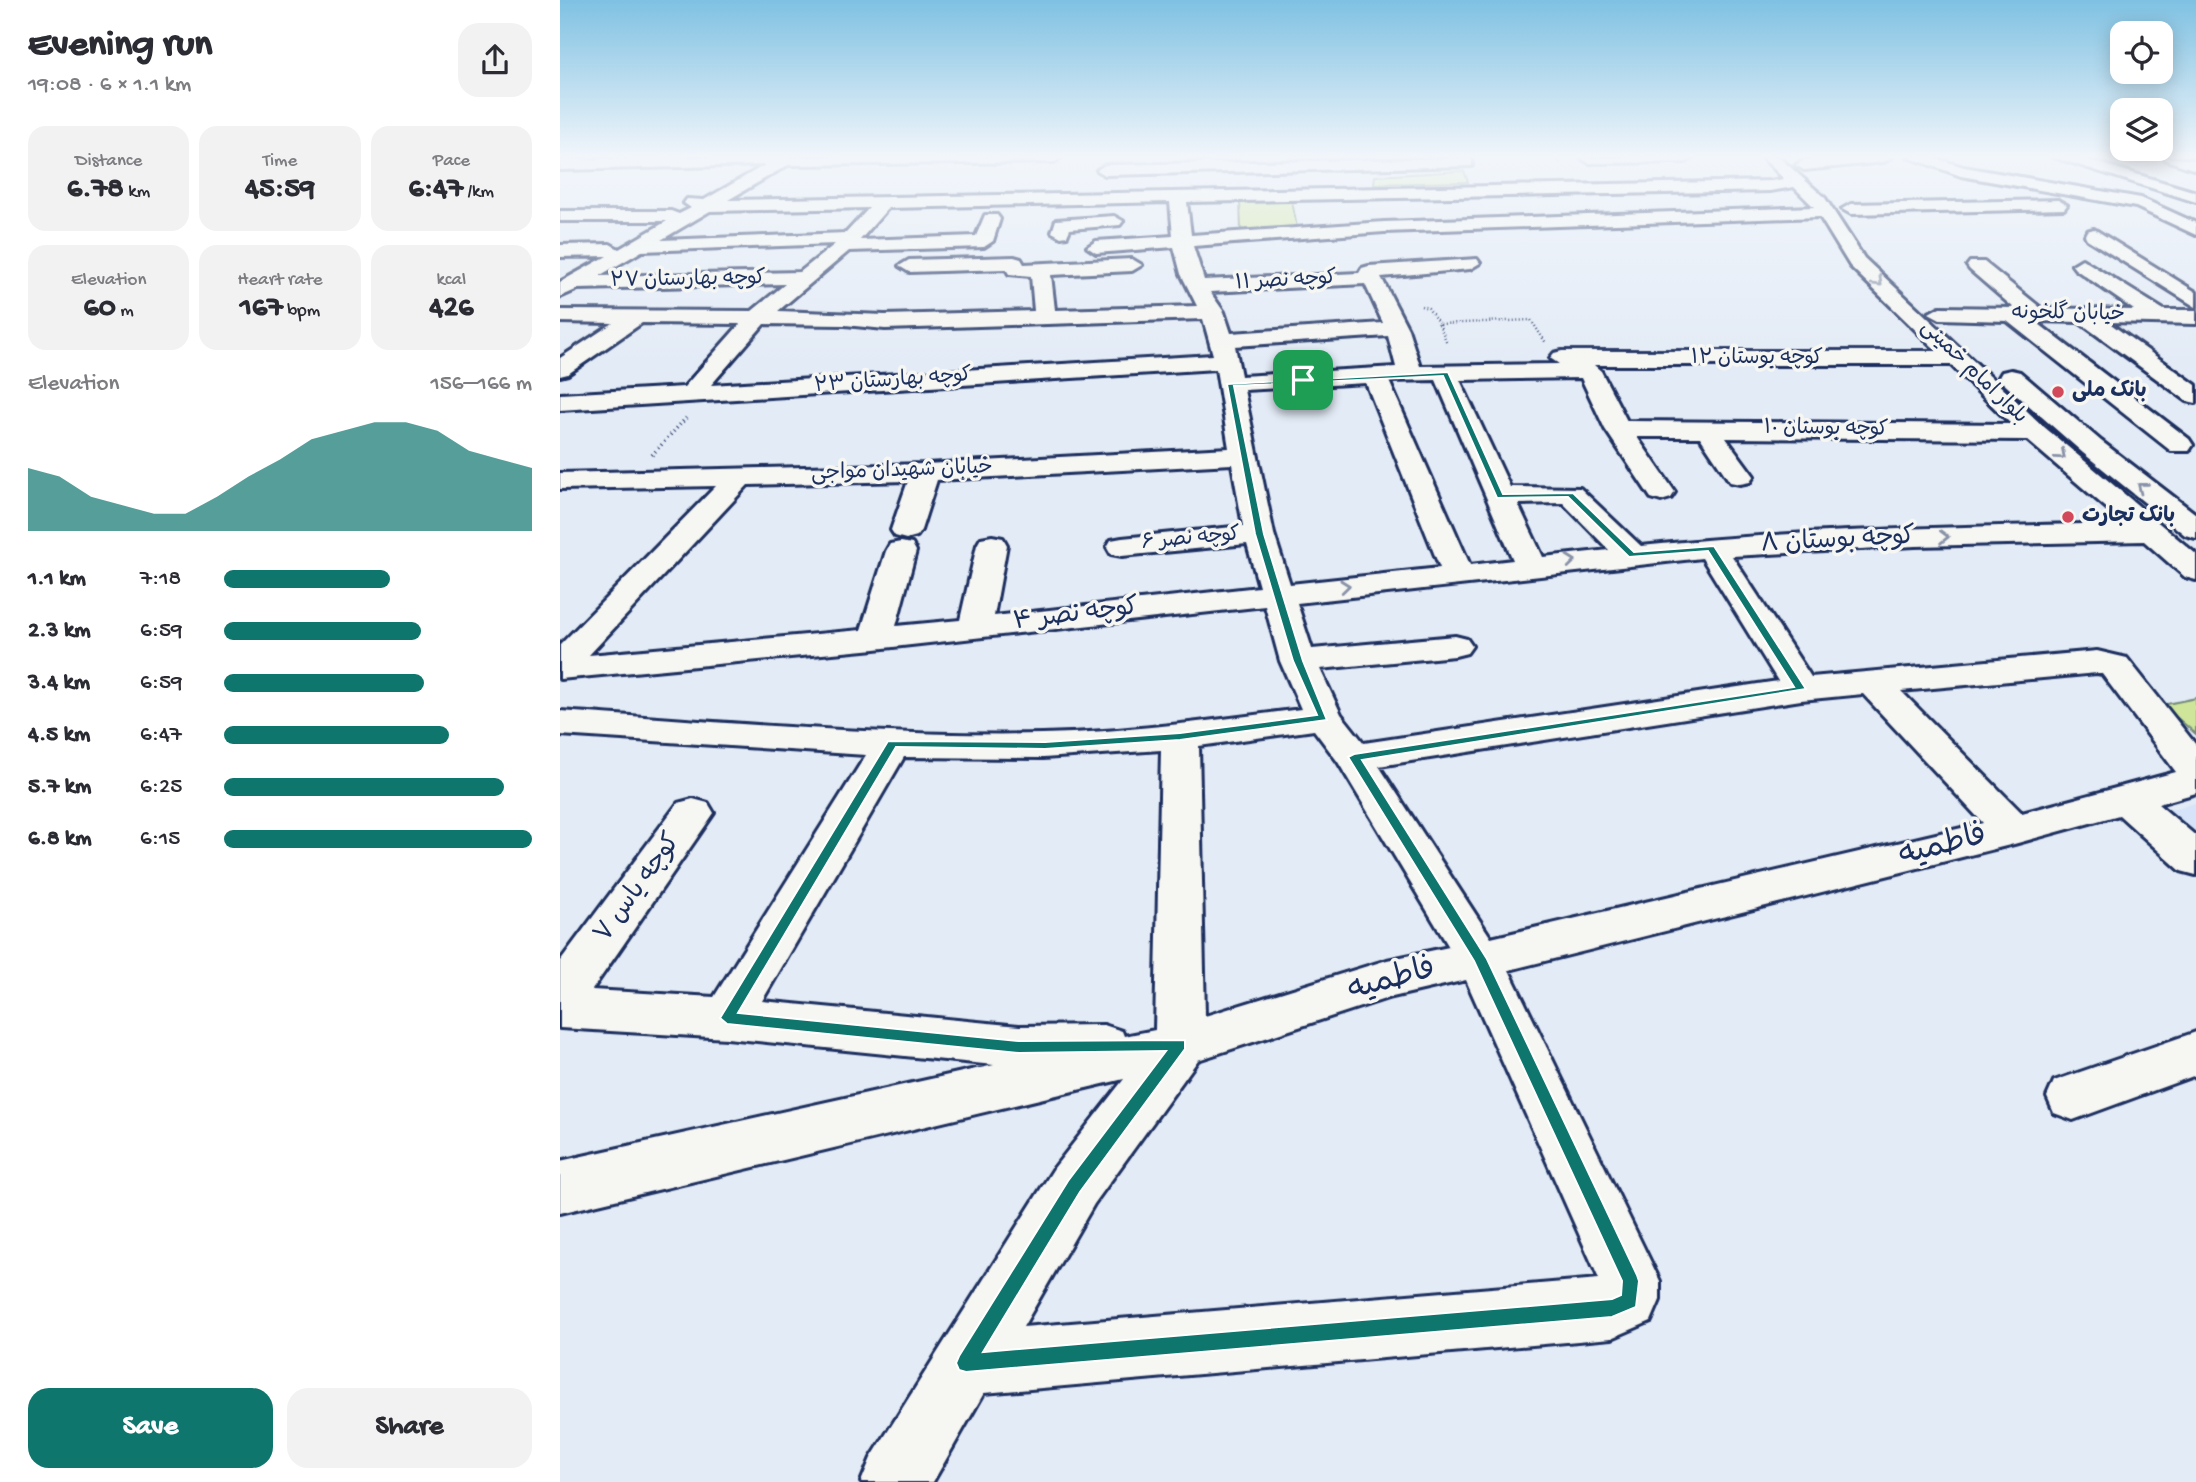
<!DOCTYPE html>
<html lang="en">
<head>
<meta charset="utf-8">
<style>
  :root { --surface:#fff; --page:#f2f2f3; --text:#2b2b33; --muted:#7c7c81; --accent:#0f766e }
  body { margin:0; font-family:"Gochi Hand","Playpen Sans Arabic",sans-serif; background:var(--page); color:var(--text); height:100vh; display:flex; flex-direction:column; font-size:26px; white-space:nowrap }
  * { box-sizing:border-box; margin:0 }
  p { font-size:23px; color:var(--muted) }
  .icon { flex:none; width:38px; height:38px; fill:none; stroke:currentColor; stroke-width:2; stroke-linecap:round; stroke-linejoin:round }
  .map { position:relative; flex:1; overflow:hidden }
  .side { display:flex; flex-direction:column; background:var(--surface); width:560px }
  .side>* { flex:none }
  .tools { position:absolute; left:1550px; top:21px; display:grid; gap:14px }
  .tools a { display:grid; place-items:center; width:63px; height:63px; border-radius:14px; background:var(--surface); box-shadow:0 4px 18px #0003; font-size:35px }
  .pin { position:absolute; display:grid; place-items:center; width:60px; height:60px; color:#fff; margin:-30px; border-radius:14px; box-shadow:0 4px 10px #0006 }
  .round { display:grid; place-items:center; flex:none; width:74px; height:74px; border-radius:21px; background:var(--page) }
  .summary { display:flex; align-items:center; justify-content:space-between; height:119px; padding:0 28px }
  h1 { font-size:38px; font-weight:800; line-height:52px }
  .metrics { display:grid; grid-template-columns:repeat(3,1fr); gap:10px; height:119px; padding:7px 28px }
  .metrics div { display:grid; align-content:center; border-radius:18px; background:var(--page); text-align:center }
  .metrics b { font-size:30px; font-weight:800 }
  .metrics small { font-size:19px; font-weight:400 }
  .metrics p { font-size:19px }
  .chart { height:196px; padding:14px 28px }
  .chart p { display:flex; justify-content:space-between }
  .chart svg { width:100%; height:126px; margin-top:7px; fill:var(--accent); opacity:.7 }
  .button { display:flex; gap:14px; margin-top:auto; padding:14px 28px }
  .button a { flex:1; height:80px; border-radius:21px; background:var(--accent); color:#fff; font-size:28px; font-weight:800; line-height:80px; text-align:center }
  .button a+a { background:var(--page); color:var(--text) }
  ul { padding:0 28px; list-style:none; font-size:23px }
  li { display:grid; grid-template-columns:112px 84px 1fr; align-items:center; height:52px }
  li i { height:18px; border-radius:9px; background:var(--accent) }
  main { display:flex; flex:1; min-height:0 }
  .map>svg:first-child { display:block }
  .built { fill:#d6e3f8 }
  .green { fill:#cee59a; stroke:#748a7c; stroke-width:2 }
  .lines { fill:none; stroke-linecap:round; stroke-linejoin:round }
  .minor-casing { stroke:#1b2f5e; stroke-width:6 }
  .path-far2 { stroke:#1b2f5e; stroke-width:2; stroke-dasharray:1 2.5; stroke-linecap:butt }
  .path-far1 { stroke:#1b2f5e; stroke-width:2.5; stroke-dasharray:1 2.5; stroke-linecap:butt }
  .path { stroke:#1b2f5e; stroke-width:3.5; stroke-dasharray:1 3.5; stroke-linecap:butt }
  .minor { fill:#f6f6f2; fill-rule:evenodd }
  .oneway { stroke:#8892a8 }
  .route { fill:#0f766e; stroke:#fff; stroke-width:2; fill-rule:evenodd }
  .poi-dot { fill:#d1495b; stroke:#f6f6f2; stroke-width:2.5 }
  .labels { text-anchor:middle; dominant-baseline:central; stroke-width:7; stroke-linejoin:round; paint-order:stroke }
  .far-street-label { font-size:21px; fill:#1b2f5e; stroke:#f6f6f2 }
  .far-poi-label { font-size:21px; font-weight:bold; fill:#1b2f5e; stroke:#f6f6f2; text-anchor:start }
  .street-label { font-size:26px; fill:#1b2f5e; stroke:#f6f6f2 }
  .near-street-label { font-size:32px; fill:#1b2f5e; stroke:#f6f6f2 }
</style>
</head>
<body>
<main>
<section class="side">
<div class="summary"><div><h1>Evening run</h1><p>19:08 · 6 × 1.1 km</p></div><a class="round"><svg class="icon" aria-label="share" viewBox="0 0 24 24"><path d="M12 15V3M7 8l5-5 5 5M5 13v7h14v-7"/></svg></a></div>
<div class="metrics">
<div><p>Distance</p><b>6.78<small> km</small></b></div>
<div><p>Time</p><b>45:59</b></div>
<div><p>Pace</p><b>6:47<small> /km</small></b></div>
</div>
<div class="metrics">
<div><p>Elevation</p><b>60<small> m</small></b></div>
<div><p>Heart rate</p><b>167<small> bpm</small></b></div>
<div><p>kcal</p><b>426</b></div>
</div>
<div class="chart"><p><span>Elevation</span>156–166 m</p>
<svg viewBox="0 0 160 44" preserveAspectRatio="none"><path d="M0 44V22L10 25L20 32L30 35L40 38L50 38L60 32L70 25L80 19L90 12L100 9L110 6L120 6L130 9L140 16L150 19L160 22V44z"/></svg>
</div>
<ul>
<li><b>1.1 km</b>7:18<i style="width:54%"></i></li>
<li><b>2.3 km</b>6:59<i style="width:64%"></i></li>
<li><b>3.4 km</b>6:59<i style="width:65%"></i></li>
<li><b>4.5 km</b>6:47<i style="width:73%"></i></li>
<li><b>5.7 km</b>6:25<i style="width:91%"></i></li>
<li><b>6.8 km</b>6:15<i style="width:100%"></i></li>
</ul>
<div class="button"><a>Save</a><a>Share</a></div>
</section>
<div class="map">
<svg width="1636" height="1482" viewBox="0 0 1636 1482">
  <rect width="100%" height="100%" fill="#e3ebf6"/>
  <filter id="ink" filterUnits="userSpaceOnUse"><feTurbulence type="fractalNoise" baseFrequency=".0143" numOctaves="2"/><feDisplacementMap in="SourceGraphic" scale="14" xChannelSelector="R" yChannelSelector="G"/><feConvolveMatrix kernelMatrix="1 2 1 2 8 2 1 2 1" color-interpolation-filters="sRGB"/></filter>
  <g filter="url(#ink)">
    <path class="built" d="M1636,803v43l-42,-33z"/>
    <path class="green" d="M904,171l4,11 -94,2 1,-8z
      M732,201l5,27 -56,2 -1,-28z
      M1636,698v36l-34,-29z"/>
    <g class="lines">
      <defs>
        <path id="minor" d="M136,157h366l-8,5 -266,3 -60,35 1042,-19 14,-2 -22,-22h17l46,41 39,60 179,168 153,128v26l-11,-3 -41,-36 -229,5 -183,10 79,121 286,-26 30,7 69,87v48l-38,11 38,32v39l-15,-4 -62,-56 -105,29 -505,126 151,311v19l-9,21 -39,17 -628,55 -51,89h-72l10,-24 183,-290 70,-89 -564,134v-52l434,-96 -267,-27 -167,-10v-67l118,-158 15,-4 15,4 6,10 -122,177 122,7 152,-242 -306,-20v-24c161,11 322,26 483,23 86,-2 173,-14 258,-25l-21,-48 -15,-55 -390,43 -315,30v-34l156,-159 -156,3v-16l365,-9 304,-16 -13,-79 -656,41v-16l124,-7 56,-63 -98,-1 -74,51 -8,2v-18l53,-35 -53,-1v-12l192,1 33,-27 -207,5 -18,8v-15l47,-26 -47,1v-12l50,-1 9,5 48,-28h-107v-10h111l8,3 12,-6 -7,-5 3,-4 17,1 61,-35 -205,5v-10zM1234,187l20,20 -430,15 -193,13 -4,-33 583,-11zM610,202l3,34 -77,5 -9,6 9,6 78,-6 7,27 16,32 -142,4 -4,-35 81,-4 10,-6 -10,-6 -108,5 -3,-5 -7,-2 -105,3 -10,6 10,6 97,-3 3,5 22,2 3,35 -149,4 -107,-4 71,-60 135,-4 9,-6 7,-22 -3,-4h-12l-9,21 -116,4 28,-32zM309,208l-23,25 -185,7 49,-29zM1260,217l30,49 87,85h-375l-8,2 -4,5 9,6 -139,2 -12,-37 -27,-52 89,-8 10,-6 -3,-4 -108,7 -7,2 -3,5 -155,7 -11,-34 191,-14zM275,244l-35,28 -201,4 43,-25zM805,284l18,39 -152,10 -7,-21 -14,-20zM643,319l10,36 -502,30 53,-61 81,1 40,4zM828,336l8,31 -155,9 -6,-30zM1034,365h357l60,59 -384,-3 -26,-50zM1021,378l24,51 46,69 10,3 10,-3 4,-6 -38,-55h63l30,45 10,2 10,-2 4,-6 -28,-38 301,2 97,83c-162,4 -323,6 -483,23l-61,-58 -70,-1 -50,-107zM876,380l77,180 -43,5 -81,-184zM806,383l74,185 -150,16 -16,-50 -30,-144zM672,464l11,62 -121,12 -11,2 -4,7 4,7 11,2 125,-12 12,43 -265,29 13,-71 -4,-7 -11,-2 -11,2 -4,7 -17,75 -64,6 20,-75 -4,-7 -11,-2 -11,2 -4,7 -25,79 -272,25 159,-170 160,-4 -17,49 4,6 11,3 11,-3 4,-6 16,-50zM1003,503l46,47 -66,7 -25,-53zM1142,558l76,123 -414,62 -23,-29 -21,-45 135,-13 12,-3 5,-7 -5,-7 -12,-3 -143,13 -15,-46zM1537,673l5,1 74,98 -154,41 -121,-122zM1303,694l120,129 -492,115 -112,-172 422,-66zM754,730l24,32 111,185 -62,13 -182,56 -6,-270zM601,750l-6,280 -31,6 -2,-5 -18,-6 -85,1 -257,-25 142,-244 139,1zM906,980l133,299 -576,48 71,-123 104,-144 190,-62z
          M1134,157l-8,5 -97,1 -8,-5z
          M1277,157h55l-8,5 -80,8 -8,-5 8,-5z
          M1348,157h24l32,10 177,31 55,25v12l-60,-28 -175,-31z
          M1493,157h25l118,35v10z
          M1603,157l33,3v10l-30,-10z
          M906,158l6,2v6l-367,9 -8,-5 8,-5z
          M1498,200l9,5 -3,4 -213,5 -9,-5 9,-5z
          M554,216l9,5 -3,4 -50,4 -3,7 -6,1 -9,-5 4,-12z
          M1534,229l102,63v15l-109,-68 -2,-4 2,-4z
          M1522,259l82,51h32v14l-88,-2 88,63v18l-9,-2 -108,-79 -44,-1 154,118 4,6 -4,6h-18l-164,-130 -67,-2 -11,-6 11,-6 74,1 -44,-38 -3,-4 3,-4h14l57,46 93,2 -59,-41 -3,-4z
          M1451,370l9,2 81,69 95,73v24l-11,-3 -102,-82 -81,-71 -3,-5 3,-5z
          M1636,1032v43l-123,45 -19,-7 -7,-16 7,-16z"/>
      </defs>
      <use href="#minor" class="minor-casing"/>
      <path class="path-far2" d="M995,157l7,8"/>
      <path class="path-far1" d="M861,306l7,2 11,16 92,-4 15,23
        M879,324l8,19"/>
      <path class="path" d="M92,455l34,-37"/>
      <use href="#minor" class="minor"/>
    </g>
    <defs><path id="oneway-chevron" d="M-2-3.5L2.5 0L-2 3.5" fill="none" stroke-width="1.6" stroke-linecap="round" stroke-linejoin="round" transform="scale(1.75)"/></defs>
    <g class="oneway">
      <use href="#oneway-chevron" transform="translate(1318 282) rotate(44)"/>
      <use href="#oneway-chevron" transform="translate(1501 455) rotate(41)"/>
      <use href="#oneway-chevron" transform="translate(1582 487) rotate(-142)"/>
      <use href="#oneway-chevron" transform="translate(1384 537) rotate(-1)"/>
      <use href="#oneway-chevron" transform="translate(1011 561) rotate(-6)"/>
      <use href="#oneway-chevron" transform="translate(785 586) rotate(-6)"/>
    </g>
  </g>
  <linearGradient id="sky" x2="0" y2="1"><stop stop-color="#7fc1e2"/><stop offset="0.43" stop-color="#f2f6fb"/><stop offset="1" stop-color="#f2f6fb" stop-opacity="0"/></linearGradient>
  <rect width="1636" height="365" fill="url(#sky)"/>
  <path class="route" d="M888,372l55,122 70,-1 61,59 80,-6 92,143 -444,71 125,199 150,316 2,6 -3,26 -24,10 -646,55 -7,-2 -3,-7 3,-7 109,-175 98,-130 -147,2 -292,-29 -7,-6 168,-277 157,1 135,-9 137,-18 -24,-54 -38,-127 -28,-150zM883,376l54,122 71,-1 61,60 79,-6 86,136 -440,67 -6,3 126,204 148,320 -1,14 -9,4 -629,53 97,-160 105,-143v-9l-166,1 -281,-28 158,-266 149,2 135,-9 147,-20 -24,-59 -39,-127 -30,-148z"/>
  <g class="poi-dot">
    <circle cx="1498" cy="392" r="7"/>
    <circle cx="1508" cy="517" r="7"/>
  </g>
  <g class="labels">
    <g class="far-street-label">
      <text transform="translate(128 281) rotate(-1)">کوچه بهارستان ۲۷</text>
      <text transform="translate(726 282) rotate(-3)">کوچه نصر ۱۱</text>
      <text transform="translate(1508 315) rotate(1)">خیابان گلخونه</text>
      <text x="1197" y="359">کوچه بوستان ۱۲</text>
      <text transform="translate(1413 373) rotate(44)">بلوار امام خمینی</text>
      <text transform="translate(333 382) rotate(-4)">کوچه بهارستان ۲۳</text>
      <text transform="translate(1266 430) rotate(1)">کوچه بوستان ۱۰</text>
      <text transform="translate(342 472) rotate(-2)">خیابان شهیدان مواجی</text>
      <text transform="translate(631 540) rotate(-5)">کوچه نصر ۶</text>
    </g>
    <g class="far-poi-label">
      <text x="1512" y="392">بانک ملی</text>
      <text x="1522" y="517">بانک تجارت</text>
    </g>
    <g class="street-label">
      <text transform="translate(1278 542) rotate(-3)">کوچه بوستان ۸</text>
      <text transform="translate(516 616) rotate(-7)">کوچه نصر ۴</text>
      <text transform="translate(79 889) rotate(-54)">کوچه یاس ۷</text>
    </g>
    <g class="near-street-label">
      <text transform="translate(1383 847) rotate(-14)">فاطمیه</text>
      <text transform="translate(832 981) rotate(-15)">فاطمیه</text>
    </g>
  </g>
</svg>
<div class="tools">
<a><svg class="icon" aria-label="locate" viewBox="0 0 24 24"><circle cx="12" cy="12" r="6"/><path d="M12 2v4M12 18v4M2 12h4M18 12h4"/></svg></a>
<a><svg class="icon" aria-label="layers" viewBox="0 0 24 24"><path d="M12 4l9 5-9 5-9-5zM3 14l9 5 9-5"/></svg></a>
</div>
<div class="pin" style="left:743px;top:380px;background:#1e9e55"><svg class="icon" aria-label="arrive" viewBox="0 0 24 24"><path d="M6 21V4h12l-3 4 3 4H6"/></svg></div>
</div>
</main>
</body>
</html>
